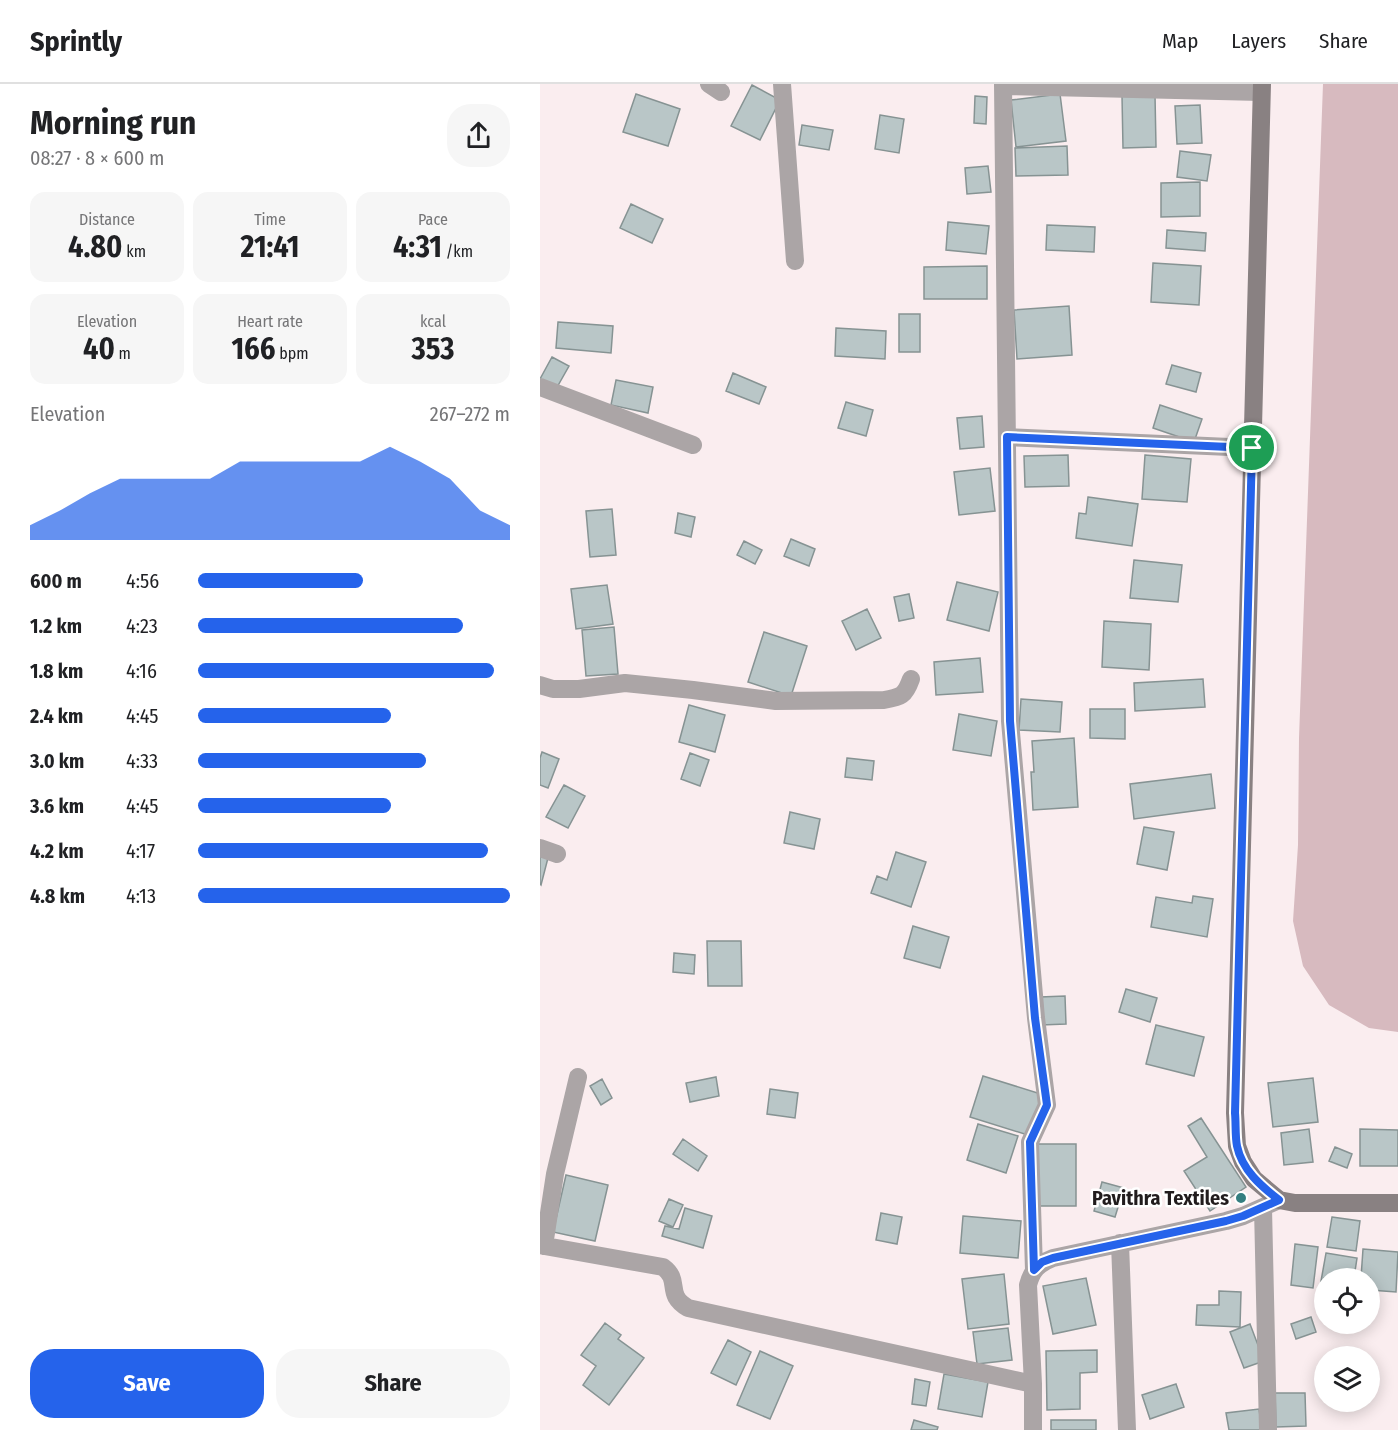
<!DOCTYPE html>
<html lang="en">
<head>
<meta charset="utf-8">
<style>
  :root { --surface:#fff; --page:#f6f6f6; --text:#202124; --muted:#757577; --line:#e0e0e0; --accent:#2563eb }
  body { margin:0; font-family:"Fira Sans Condensed",sans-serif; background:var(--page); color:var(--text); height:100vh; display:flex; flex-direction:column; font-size:22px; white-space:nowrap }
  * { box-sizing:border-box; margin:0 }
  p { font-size:20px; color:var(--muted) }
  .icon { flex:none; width:33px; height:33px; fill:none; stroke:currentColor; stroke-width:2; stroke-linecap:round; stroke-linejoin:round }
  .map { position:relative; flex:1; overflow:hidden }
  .side { display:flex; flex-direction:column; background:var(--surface); width:540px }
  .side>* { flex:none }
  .controls { position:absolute; left:774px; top:1184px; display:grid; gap:12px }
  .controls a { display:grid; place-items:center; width:66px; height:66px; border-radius:50%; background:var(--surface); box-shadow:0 3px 15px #0003; font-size:30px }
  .pin { position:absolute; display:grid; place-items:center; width:51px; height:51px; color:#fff; margin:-26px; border:3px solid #fff; border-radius:50%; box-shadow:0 2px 6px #0007 }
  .round { display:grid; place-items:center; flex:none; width:63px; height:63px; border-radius:24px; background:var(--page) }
  .head { display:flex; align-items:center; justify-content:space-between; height:102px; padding:0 30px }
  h1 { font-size:33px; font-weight:700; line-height:45px }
  .figures { display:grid; grid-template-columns:repeat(3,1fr); gap:9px; height:102px; padding:6px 30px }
  .figures div { display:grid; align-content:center; border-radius:15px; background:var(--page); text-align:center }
  .figures b { font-size:30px; font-weight:700 }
  .figures small { font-size:16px; font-weight:400 }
  .figures p { font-size:16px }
  .chart { height:168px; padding:12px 30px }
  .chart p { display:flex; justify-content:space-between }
  .chart svg { width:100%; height:108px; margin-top:6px; fill:var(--accent); opacity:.7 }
  .action { display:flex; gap:12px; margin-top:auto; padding:12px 30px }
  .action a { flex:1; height:69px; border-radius:24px; background:var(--accent); color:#fff; font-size:24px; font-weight:700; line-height:69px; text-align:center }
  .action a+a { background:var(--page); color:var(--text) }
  ul { padding:0 30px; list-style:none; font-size:20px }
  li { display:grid; grid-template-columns:96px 72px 1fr; align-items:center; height:45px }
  li i { height:15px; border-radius:8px; background:var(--accent) }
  header { display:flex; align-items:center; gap:36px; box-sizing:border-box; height:84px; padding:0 30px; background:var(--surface); border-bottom:2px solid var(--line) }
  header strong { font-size:28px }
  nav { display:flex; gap:33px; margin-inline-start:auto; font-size:21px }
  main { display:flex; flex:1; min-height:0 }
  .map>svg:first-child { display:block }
  .green { fill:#d7babf }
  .building { fill:#b9c6c7; stroke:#869393; stroke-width:1.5 }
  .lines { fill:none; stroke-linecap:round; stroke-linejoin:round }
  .street { stroke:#aba5a6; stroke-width:18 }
  .secondary { stroke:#898182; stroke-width:18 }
  .route-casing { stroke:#fff; stroke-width:12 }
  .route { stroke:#2563eb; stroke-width:8 }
  .poi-dot { fill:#357e80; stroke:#fff; stroke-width:2 }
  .labels { text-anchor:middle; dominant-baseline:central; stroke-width:5; stroke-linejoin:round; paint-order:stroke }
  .poi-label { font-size:20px; font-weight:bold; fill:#211c1d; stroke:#fff; text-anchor:end }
</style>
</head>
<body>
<header>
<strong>Sprintly</strong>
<nav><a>Map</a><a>Layers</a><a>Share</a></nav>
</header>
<main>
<section class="side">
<div class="head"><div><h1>Morning run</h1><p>08:27 · 8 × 600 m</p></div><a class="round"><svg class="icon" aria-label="share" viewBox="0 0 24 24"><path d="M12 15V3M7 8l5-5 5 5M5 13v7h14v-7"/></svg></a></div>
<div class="figures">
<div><p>Distance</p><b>4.80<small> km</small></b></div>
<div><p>Time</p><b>21:41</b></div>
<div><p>Pace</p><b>4:31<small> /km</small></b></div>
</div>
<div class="figures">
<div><p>Elevation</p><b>40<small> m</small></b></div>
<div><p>Heart rate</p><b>166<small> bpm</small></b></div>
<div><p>kcal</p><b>353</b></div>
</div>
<div class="chart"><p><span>Elevation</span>267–272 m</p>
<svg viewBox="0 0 160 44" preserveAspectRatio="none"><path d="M0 44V38L10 32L20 25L30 19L40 19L50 19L60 19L70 12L80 12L90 12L100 12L110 12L120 6L130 12L140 19L150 32L160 38V44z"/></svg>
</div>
<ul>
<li><b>600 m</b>4:56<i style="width:53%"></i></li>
<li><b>1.2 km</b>4:23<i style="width:85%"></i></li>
<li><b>1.8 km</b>4:16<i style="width:95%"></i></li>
<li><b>2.4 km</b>4:45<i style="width:62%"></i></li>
<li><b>3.0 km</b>4:33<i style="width:73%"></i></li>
<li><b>3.6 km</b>4:45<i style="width:62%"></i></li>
<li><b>4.2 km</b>4:17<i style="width:93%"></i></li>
<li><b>4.8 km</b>4:13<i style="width:100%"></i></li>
</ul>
<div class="action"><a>Save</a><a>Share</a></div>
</section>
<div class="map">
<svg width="858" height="1346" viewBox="0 0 858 1346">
  <rect width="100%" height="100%" fill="#faedef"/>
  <path class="green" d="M783,0h75v948l-29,-4 -40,-23 -26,-39 -10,-45 5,-76 1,-107z"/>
  <path class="building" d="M212,1l28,15 -20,40 -29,-14z
    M96,10l44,15 -12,37 -45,-14z
    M520,10l6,47 -50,6 -5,-47z
    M615,11l1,52 -33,1 -1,-52z
    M435,12l12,1 -1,27 -12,-1z
    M660,21l2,38 -25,1 -2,-38z
    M340,31l24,4 -5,34 -24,-4z
    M262,41l31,5 -4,20 -30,-5z
    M527,62l1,29 -52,1 -1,-28z
    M640,67l31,4 -4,26 -30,-4z
    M448,82l3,26 -24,2 -2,-26z
    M660,98v34l-39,1v-34z
    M91,120l32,15 -11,24 -32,-15z
    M408,138l41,4 -3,28 -40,-4z
    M507,141l48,2 -1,25 -48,-2z
    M627,146l39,3 -1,18 -39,-3z
    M613,179l48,3 -2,39 -48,-3z
    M447,182v33h-63v-32z
    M529,222l3,49 -55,4 -3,-49z
    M359,230h21v38h-21z
    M18,238l55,4 -2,27 -55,-5z
    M296,244l50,3 -1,28 -50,-3z
    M12,273l17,9 -13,23 -16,-10z
    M632,281l29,8 -5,19 -30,-8z
    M193,289l33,14 -7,17 -33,-13z
    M76,296l37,7 -5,26 -37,-8z
    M306,318l27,8 -7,26 -28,-8z
    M620,321l42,14 -8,23 -41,-14z
    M442,332l2,31 -24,2 -3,-31z
    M528,371l1,31 -44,1 -1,-31z
    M605,371l46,4 -4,43 -45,-3z
    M450,384l5,43 -36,4 -5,-43z
    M548,413l50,7 -6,42 -56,-8 3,-25 7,1z
    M72,425l4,46 -26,2 -4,-46z
    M138,429l17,4 -4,20 -16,-4z
    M251,455l24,10 -6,17 -25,-10z
    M204,457l18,9 -7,14 -18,-9z
    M594,476l48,5 -4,37 -48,-4z
    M417,498l41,10 -9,39 -42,-11z
    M67,501l6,39 -37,5 -5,-40z
    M369,510l5,24 -15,3 -5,-24z
    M327,525l14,29 -25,12 -14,-29z
    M564,537l47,3 -2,46 -47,-3z
    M74,543l4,47 -32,2 -4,-46z
    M224,548l43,14 -16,50 -43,-14z
    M440,574l3,34 -47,3 -2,-33z
    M663,595l2,28 -70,4 -1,-28z
    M481,615l41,3 -2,30 -41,-2z
    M149,621l36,10 -10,37 -36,-10z
    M550,625h35v30l-35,-1z
    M419,630l38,7 -6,35 -38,-6z
    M534,654l4,69 -45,3 -2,-38h3l-2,-31z
    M2,668l17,7 -11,29 -8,-3v-27z
    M150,669l19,7 -9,26 -19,-7z
    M307,674l27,3 -2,19 -27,-3z
    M671,690l4,34 -81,11 -4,-35z
    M24,701l21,11 -17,32 -22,-11z
    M250,728l30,7 -6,30 -30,-6z
    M604,743l30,5 -7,38 -30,-6z
    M0,768l9,2 -8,31 -1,-1z
    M356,768l30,10 -15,45 -40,-14 6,-17 10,4z
    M653,812l20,3 -6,38 -56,-10 5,-30 36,6z
    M373,842l36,11 -9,31 -36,-10z
    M167,857h34l1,45h-34z
    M134,869l21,2 -1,19 -21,-2z
    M586,905l31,9 -7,24 -31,-10z
    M525,912l1,28 -25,1 -1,-28z
    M616,941l48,12 -10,39 -48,-12z
    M443,992l61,19 -13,41 -61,-19z
    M176,993l3,19 -29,6 -4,-19z
    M773,994l5,44 -45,5 -5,-44z
    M62,995l10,19 -11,7 -11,-19z
    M230,1005l28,4 -3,25 -28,-4z
    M661,1034l45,69 -36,24 -26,-40 23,-14 -19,-31z
    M438,1040l40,12 -12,37 -39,-13z
    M769,1045l4,33 -29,3 -3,-32z
    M820,1045l38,1v36h-38z
    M143,1055l24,17 -9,15 -25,-17z
    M494,1060h42v62h-42z
    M795,1063l17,7 -5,14 -18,-7z
    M26,1091l42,10 -13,56 -42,-9z
    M562,1098l22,6 -9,29 -21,-6z
    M129,1115l14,6 -10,22 -14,-6z
    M145,1124l27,8 -9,32 -41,-12 3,-10 14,3z
    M341,1129l21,4 -5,27 -21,-4z
    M423,1132l58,5 -3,37 -58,-5z
    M792,1133l28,4 -4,30 -29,-4z
    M755,1160l23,3 -5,41 -22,-3z
    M823,1165l35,3 -2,40 -26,-2v-12h-9z
    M786,1169l31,5 -3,20h-30v21l-6,-1z
    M464,1190l5,50 -41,5 -6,-50z
    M546,1194l10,47 -43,9 -10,-48z
    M679,1207l22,1 -1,35 -44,-2 1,-20h22z
    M771,1233l5,15 -20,7 -5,-15z
    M65,1239l16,12 -3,4 26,19 -35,47 -26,-20 13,-19 -15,-11z
    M710,1240l14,37 -20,7 -14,-36z
    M468,1244l4,32 -35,4 -4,-32z
    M188,1256l23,12 -15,33 -25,-12z
    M557,1266v22l-17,1v36l-33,1 -1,-59z
    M220,1267l33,15 -23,53 -33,-14z
    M404,1290l44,8 -6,35 -44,-8z
    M375,1295l15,3 -4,24 -14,-2z
    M636,1300l8,23 -34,12 -8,-24z
    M735,1309h30l1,33 -30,1z
    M719,1325l3,21h-33l-3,-17z
    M374,1336l24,7 -1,3h-26z
    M511,1336h45v10h-45z"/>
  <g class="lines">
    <path class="street" d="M169,0l12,8
      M242,0l13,177
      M463,0l7,637 26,297 11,87 -17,37 4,128
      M463,2l258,6
      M0,303l153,58
      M467,353l245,11
      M0,601l13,4h26l46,-6 68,7 83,11 108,-1c17,-3 21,-4 27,-21
      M0,764l17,6
      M723,1124l5,222
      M580,1159l7,187
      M0,1161l123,22c19,14 1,27 25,41l345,76
      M4,1162l11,-72 23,-97
      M493,1346v-46l-5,-99c4,-15 10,-21 25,-27l173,-37 17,-5 36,-16"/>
    <path class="secondary" d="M722,0l-27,1029 2,33 6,16 11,17 25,21 16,3h103"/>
  </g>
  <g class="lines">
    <defs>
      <path id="route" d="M467,353l245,11 -17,665c1,10 0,23 2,33 5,24 24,40 42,54l-36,16 -17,5 -173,37 -11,4 -8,8 -4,-128 17,-37 -12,-87 -25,-297z"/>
    </defs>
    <use href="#route" class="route-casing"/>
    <use href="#route" class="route"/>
  </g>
  <circle class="poi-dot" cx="701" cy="1114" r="6"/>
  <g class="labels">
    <g class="poi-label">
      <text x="689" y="1114">Pavithra Textiles</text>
    </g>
  </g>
</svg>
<div class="controls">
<a><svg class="icon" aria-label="locate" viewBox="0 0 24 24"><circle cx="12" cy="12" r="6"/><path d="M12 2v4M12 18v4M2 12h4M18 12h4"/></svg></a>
<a><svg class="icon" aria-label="layers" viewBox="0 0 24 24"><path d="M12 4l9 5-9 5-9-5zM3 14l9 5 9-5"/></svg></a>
</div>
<div class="pin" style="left:712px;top:364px;background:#1e9e55"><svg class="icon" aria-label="arrive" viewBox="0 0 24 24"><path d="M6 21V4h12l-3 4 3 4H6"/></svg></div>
</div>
</main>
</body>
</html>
